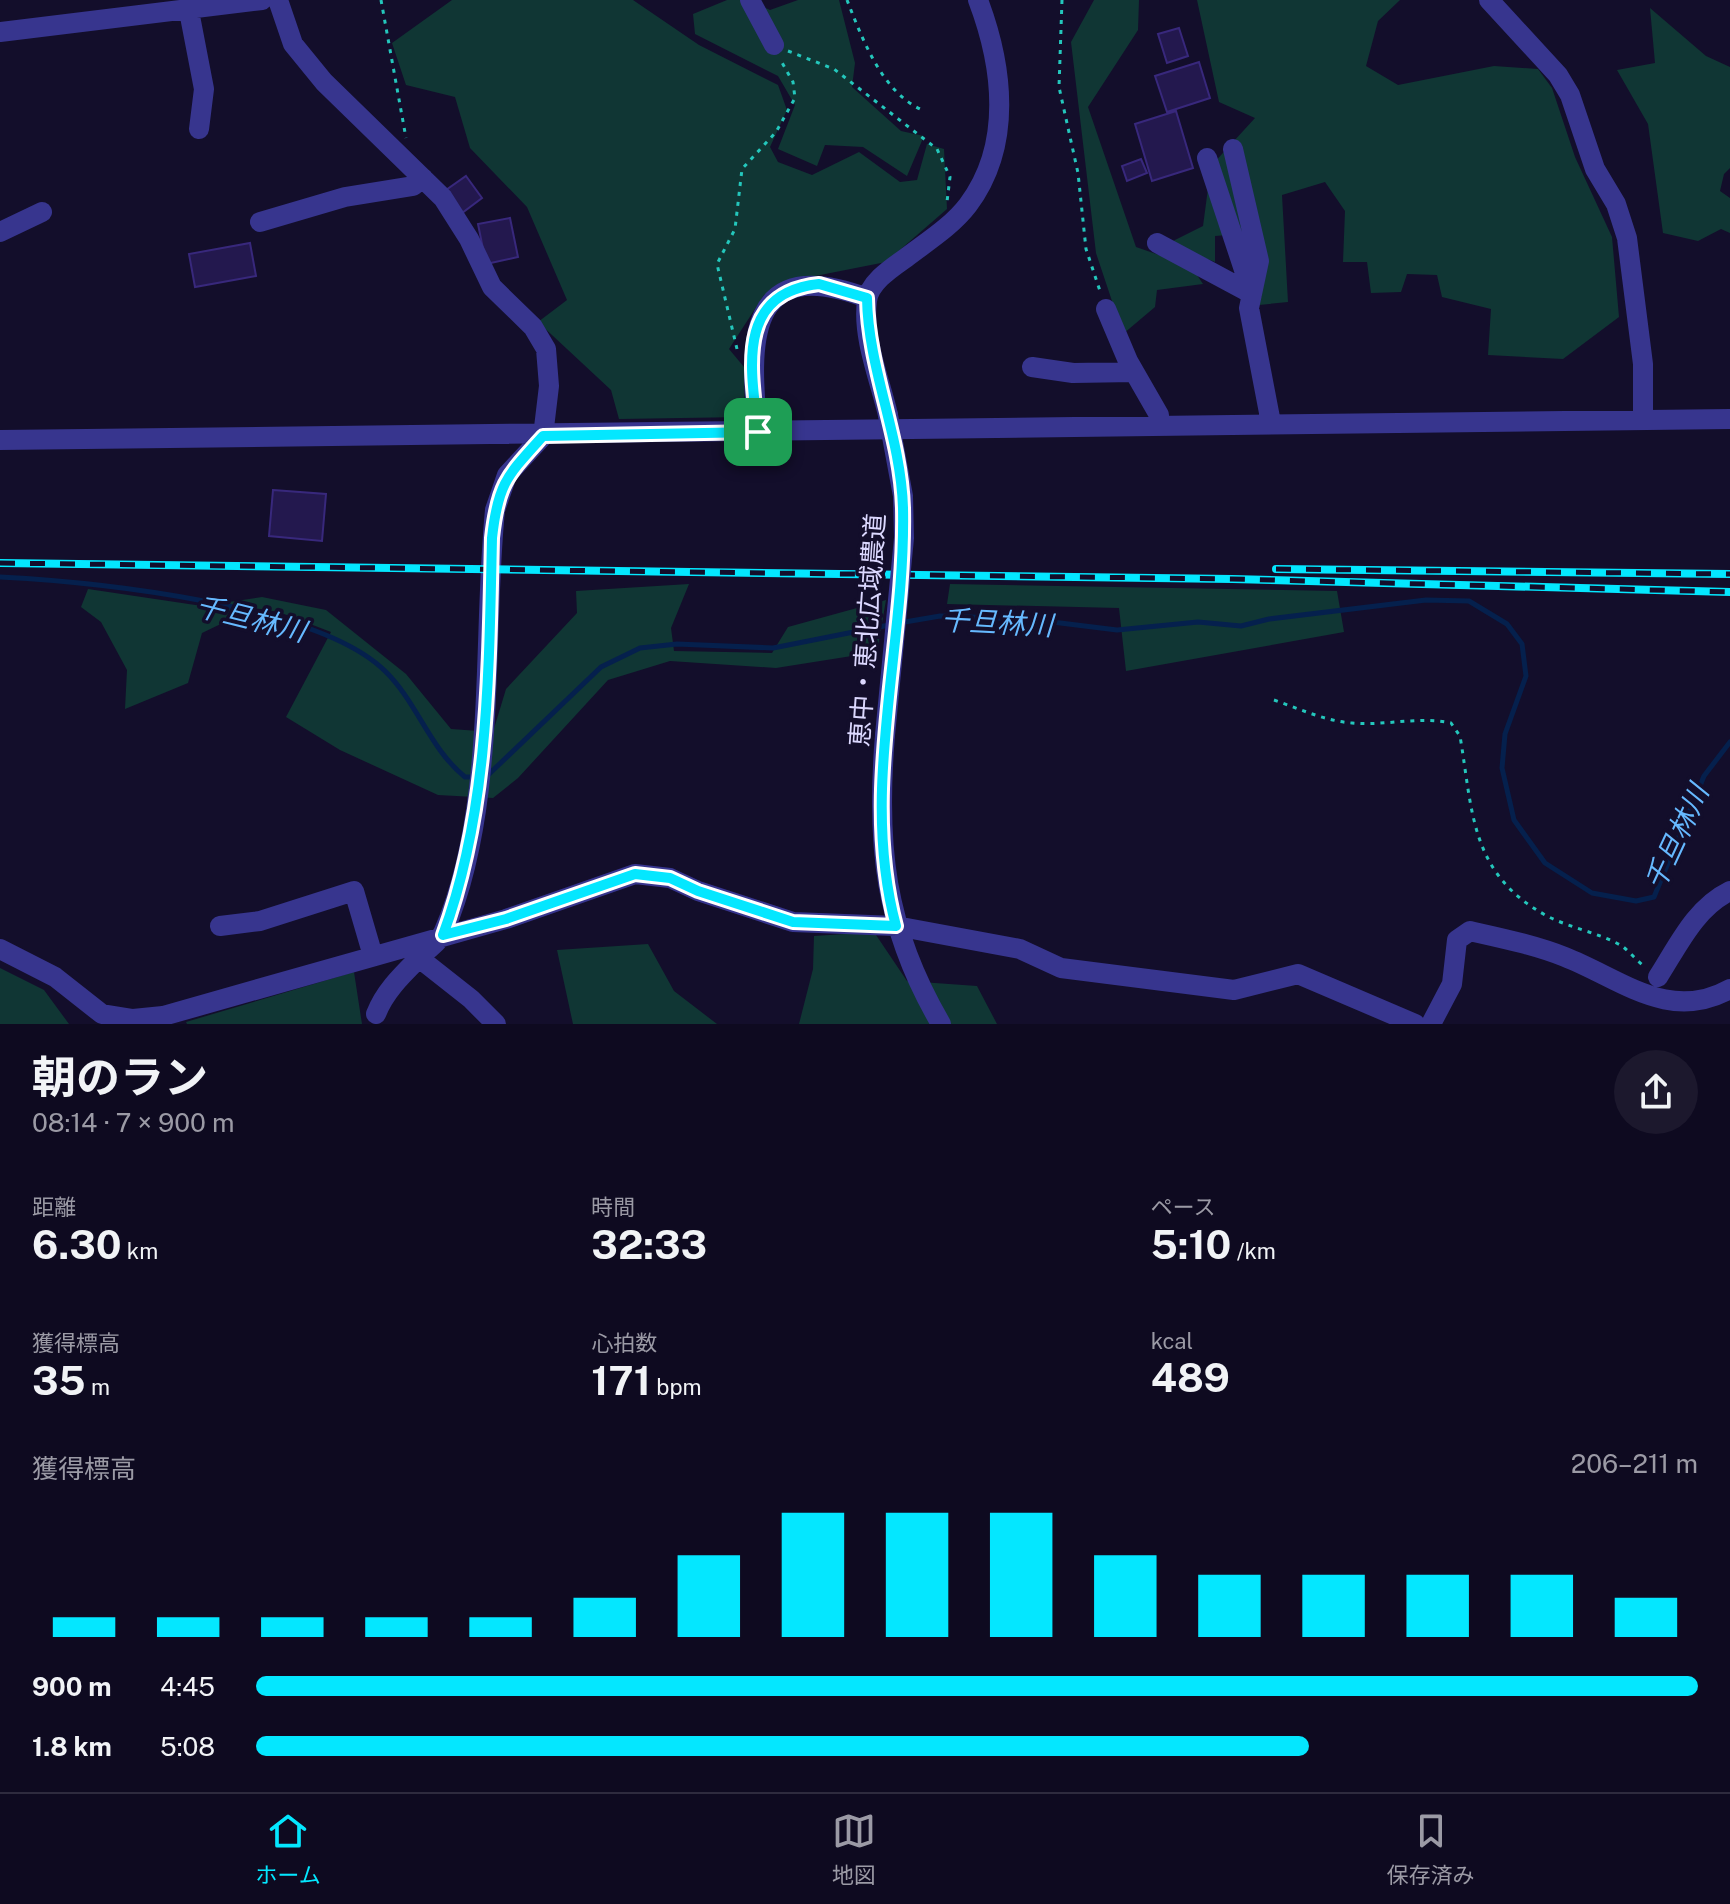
<!DOCTYPE html>
<html lang="ja">
<head>
<meta charset="utf-8">
<style>
  :root { --surface:#0e0a20; --page:#1c182d; --text:#f1f3f6; --muted:#9b9aa5; --line:#2e2b3e; --accent:#04e7ff }
  body { margin:0; font-family:"Public Sans","Noto Sans JP",sans-serif; background:var(--page); color:var(--text); height:100vh; display:flex; flex-direction:column; font-size:30px; white-space:nowrap }
  * { box-sizing:border-box; margin:0 }
  p { font-size:26px; color:var(--muted) }
  .icon { flex:none; width:44px; height:44px; fill:none; stroke:currentColor; stroke-width:2; stroke-linecap:round; stroke-linejoin:round }
  .map { position:relative; height:1024px; overflow:hidden }
  .details { display:flex; flex-direction:column; background:var(--surface); flex:1 }
  .details>* { flex:none }
  .pin { position:absolute; display:grid; place-items:center; width:68px; height:68px; color:#fff; margin:-34px; border-radius:16px; box-shadow:0 4px 12px #0006 }
  .round { display:grid; place-items:center; flex:none; width:84px; height:84px; border-radius:42px; background:var(--page) }
  .head { display:flex; align-items:center; justify-content:space-between; height:136px; padding:0 32px }
  h1 { font-size:44px; font-weight:700; line-height:60px }
  .stats { display:grid; grid-template-columns:repeat(3,1fr); gap:12px; height:136px; padding:8px 32px }
  .stats div { display:grid; align-content:center }
  .stats b { font-size:40px; font-weight:700 }
  .stats small { font-size:22px; font-weight:400 }
  .stats p { font-size:22px }
  .chart { height:224px; padding:16px 32px }
  .chart p { display:flex; justify-content:space-between }
  .chart svg { width:100%; height:144px; margin-top:8px; stroke:var(--accent); stroke-width:6 }
  ul { padding:0 32px; list-style:none; font-size:26px }
  li { display:grid; grid-template-columns:128px 96px 1fr; align-items:center; height:60px }
  li i { height:20px; border-radius:10px; background:var(--accent) }
  .tab-bar { display:flex; justify-content:space-around; align-items:center; height:112px; border-top:2px solid var(--line); background:var(--surface); font-size:22px; color:var(--muted) }
  .tab-bar a { display:grid; justify-items:center; gap:4px }
  .tab-bar .active { color:var(--accent) }
  .map>svg:first-child { display:block }
  .green { fill:#103634 }
  .lines { fill:none; stroke-linecap:round; stroke-linejoin:round }
  .stream { stroke:#05204d; stroke-width:5 }
  .building { fill:#23184e; stroke:#38287c; stroke-width:2 }
  .path { stroke:#24c7bc; stroke-width:3; stroke-dasharray:4 6; stroke-linecap:butt }
  .minor { stroke:#37358e; stroke-width:20 }
  .rail-casing { stroke:#04e7ff; stroke-width:8 }
  .rail { stroke:#130e2b; stroke-width:5; stroke-dasharray:15; stroke-linecap:butt }
  .minor-bridge { stroke:#37358e; stroke-width:20 }
  .route-casing { stroke:#fff; stroke-width:16 }
  .route { stroke:#04e7ff; stroke-width:10 }
  .labels { text-anchor:middle; dominant-baseline:central; stroke-width:7; stroke-linejoin:round; paint-order:stroke }
  .street-label { font-size:26px; fill:#dcd8ff; stroke:#130e2b }
  .water-label { font-size:28px; font-style:italic; fill:#66b9ff; stroke:#130e2b }
</style>
</head>
<body>
<div class="map">
<svg width="1730" height="1024" viewBox="0 0 1730 1024">
  <rect width="100%" height="100%" fill="#130e2b"/>
  <path class="green" d="M452,0h181l66,45 79,40 9,25 -17,37 8,15 34,13 47,-23 41,30 17,-2 10,-36 17,5 3,60 -61,53 -86,17 -36,16 -35,54 15,18 1,50 -126,2 -8,-29 -73,-68 29,-22 -40,-93 -57,-59 -15,-51 -49,-12 -14,-42z
    M727,0h21l22,10 28,-10h41l16,63 -3,24 49,44 23,5 -17,40 -44,-29 -38,-2 -8,21 -39,-17 17,-44 -17,-29 -83,-42 -2,-20z
    M1094,0h45l-1,30 -50,77 48,140 55,19 12,18 -46,6 -2,17 -32,27 -27,-81 -25,-211z
    M1197,0h203l-22,21 -12,45 32,19 96,-19 44,3 14,19 23,69 37,80 7,80 -56,42 -75,-4 3,-46 -49,-12 -5,-22 -30,-1 -6,18 -30,1 -4,-31h-24l2,-51 -20,-29 -43,13 6,107 -29,3 -4,-72 -40,3v26l-48,-18 36,-18 8,-60 44,-48 -36,-16z
    M1650,8l56,48 24,11v101l-6,6 -4,17 10,7v35l-9,-4 -23,12 -35,-8 -15,-109 -31,-54 38,-7z
    M689,584l-18,44 3,23 98,2 16,-26 98,-27 -9,52 -101,16 -106,-7 -62,19 -90,98 -25,20 -55,-3 -98,-45 -54,-33 45,-85 -52,-20 -25,-4 -52,25 -14,50 -63,26 2,-39 -26,-48 -20,-15 7,-18 114,17 60,-9 64,13 80,64 45,55 42,3 13,-43 71,-76 -1,-22z
    M950,584l387,7 7,41 -218,39 -7,-63 -172,-4z
    M874,932l33,49 70,5 20,38h-198l14,-55 1,-33z
    M648,944l26,47 43,33h-144l-16,-74z
    M0,968l44,22 25,34h-69z
    M354,972l8,52h-175l-1,-2z"/>
  <g class="lines">
    <path class="stream" d="M0,577c95,5 317,27 385,94 32,31 45,78 80,106h12
      M899,623l41,-7 88,3 89,11 81,-8 43,4 28,-7 157,-19 43,1 38,23 15,20 4,32 -21,58 -3,34 12,52 31,43 47,30 44,8 18,-4 50,-121 26,-34
      M487,776l114,-109 39,-19 37,-4 96,4 116,-23"/>
  </g>
  <path class="building" d="M1179,28l9,28 -21,7 -9,-29z
    M1199,62l11,36 -43,14 -12,-36z
    M1176,111l17,57 -41,13 -17,-57z
    M1141,159l6,14 -20,8 -5,-15z
    M466,176l16,22 -20,15 -16,-23z
    M510,218l8,39 -32,7 -8,-40z
    M250,243l6,33 -61,11 -6,-33z
    M273,490l53,4 -4,47 -53,-5z"/>
  <g class="lines">
    <path class="path" d="M381,0l25,138
      M847,0c15,38 34,90 73,109
      M1062,0l-3,87 19,86 8,76 14,42
      M788,51l46,18 103,80 13,28 -3,25
      M737,349l-20,-85 18,-35 7,-60 34,-37 19,-34 -2,-16 -13,-23
      M1274,700c26,9 51,21 78,23 34,3 66,-7 99,0l9,13c13,77 10,138 87,180 23,12 53,17 75,30 8,6 15,15 23,21"/>
    <path class="minor" d="M278,0l15,44 31,38 119,116 26,41 23,48 41,40 13,22 3,37 -6,50 -36,39 -12,35c-13,132 2,298 -51,421 -4,10 -16,18 -24,26 -18,18 -35,34 -44,57
      M750,0l24,45
      M1489,0l69,75 12,20 25,74 21,35 11,34 16,126v55
      M189,11l15,78 -5,40
      M0,32l262,-32
      M1233,149l26,112 -10,47 22,115
      M260,222l85,-25 68,-11 10,-8
      M0,232l42,-20
      M1157,243l95,51 -45,-136
      M1106,309l22,52 31,54v9
      M1032,367l41,6 61,-1
      M888,415c-8,-35 -26,-78 -21,-114 2,-19 26,-34 40,-44 21,-16 45,-31 61,-52 45,-60 35,-139 10,-205
      M758,432c-9,-88 -13,-180 109,-134
      M0,440l1730,-21
      M885,735c-9,109 -1,192 56,289
      M220,926l40,-5 94,-30 19,65
      M0,949l55,28 47,37 31,5 30,-3 343,-97 129,-45 35,4 28,13 95,31 103,4 124,23 41,19 173,22 64,-16 117,50
      M419,958l52,41 25,25
      M1658,977c20,-31 37,-69 72,-86
      M1431,1024l21,-40 5,-44 13,-9c31,7 65,14 95,26 56,22 104,66 165,32"/>
    <defs>
      <path id="rail" d="M0,563l1232,16 498,13
        M1276,569l454,5"/>
    </defs>
    <use href="#rail" class="rail-casing"/>
    <use href="#rail" class="rail"/>
    <path class="minor-bridge" d="M885,735l19,-197 -1,-42 -15,-81"/>
  </g>
  <g class="lines">
    <defs>
      <path id="route" d="M819,284l48,14c1,71 34,138 36,210 3,140 -44,280 -7,418l-103,-4 -95,-31 -28,-13 -35,-4 -129,45 -63,16c46,-124 46,-265 49,-397 6,-55 15,-62 51,-102l215,-4c-7,-62 -23,-139 61,-148z"/>
    </defs>
    <use href="#route" class="route-casing"/>
    <use href="#route" class="route"/>
  </g>
  <g class="labels">
    <g class="street-label">
      <text transform="translate(867 630) rotate(-86)">恵中・恵北広域農道</text>
    </g>
    <g class="water-label">
      <text transform="translate(251 618) rotate(14)">千旦林川</text>
      <text transform="translate(997 622) rotate(3)">千旦林川</text>
      <text transform="translate(1676 837) rotate(-65)">千旦林川</text>
    </g>
  </g>
</svg>
<div class="pin" style="left:758px;top:432px;background:#1e9e55"><svg class="icon" aria-label="arrive" viewBox="0 0 24 24"><path d="M6 21V4h12l-3 4 3 4H6"/></svg></div>
</div>
<section class="details">
<div class="head"><div><h1>朝のラン</h1><p>08:14 · 7 × 900 m</p></div><a class="round"><svg class="icon" aria-label="share" viewBox="0 0 24 24"><path d="M12 15V3M7 8l5-5 5 5M5 13v7h14v-7"/></svg></a></div>
<div class="stats">
<div><p>距離</p><b>6.30<small> km</small></b></div>
<div><p>時間</p><b>32:33</b></div>
<div><p>ペース</p><b>5:10<small> /km</small></b></div>
</div>
<div class="stats">
<div><p>獲得標高</p><b>35<small> m</small></b></div>
<div><p>心拍数</p><b>171<small> bpm</small></b></div>
<div><p>kcal</p><b>489</b></div>
</div>
<div class="chart"><p><span>獲得標高</span>206–211 m</p>
<svg viewBox="0 0 160 44" preserveAspectRatio="none"><path d="M5 44V38M15 44V38M25 44V38M35 44V38M45 44V38M55 44V32M65 44V19M75 44V6M85 44V6M95 44V6M105 44V19M115 44V25M125 44V25M135 44V25M145 44V25M155 44V32"/></svg>
</div>
<ul>
<li><b>900 m</b>4:45<i style="width:100%"></i></li>
<li><b>1.8 km</b>5:08<i style="width:73%"></i></li>
</ul>
</section>
<nav class="tab-bar">
<a class="active"><svg class="icon" aria-label="home" viewBox="0 0 24 24"><path d="M3 11l9-7 9 7M6 9v11h12V9"/></svg>ホーム</a>
<a><svg class="icon" aria-label="map" viewBox="0 0 24 24"><path d="M3 6l6-2 6 2 6-2v14l-6 2-6-2-6 2zM9 4v14M15 6v14"/></svg>地図</a>
<a><svg class="icon" aria-label="saved" viewBox="0 0 24 24"><path d="M7 4h10v16l-5-4-5 4z"/></svg>保存済み</a>
</nav>
</body>
</html>
